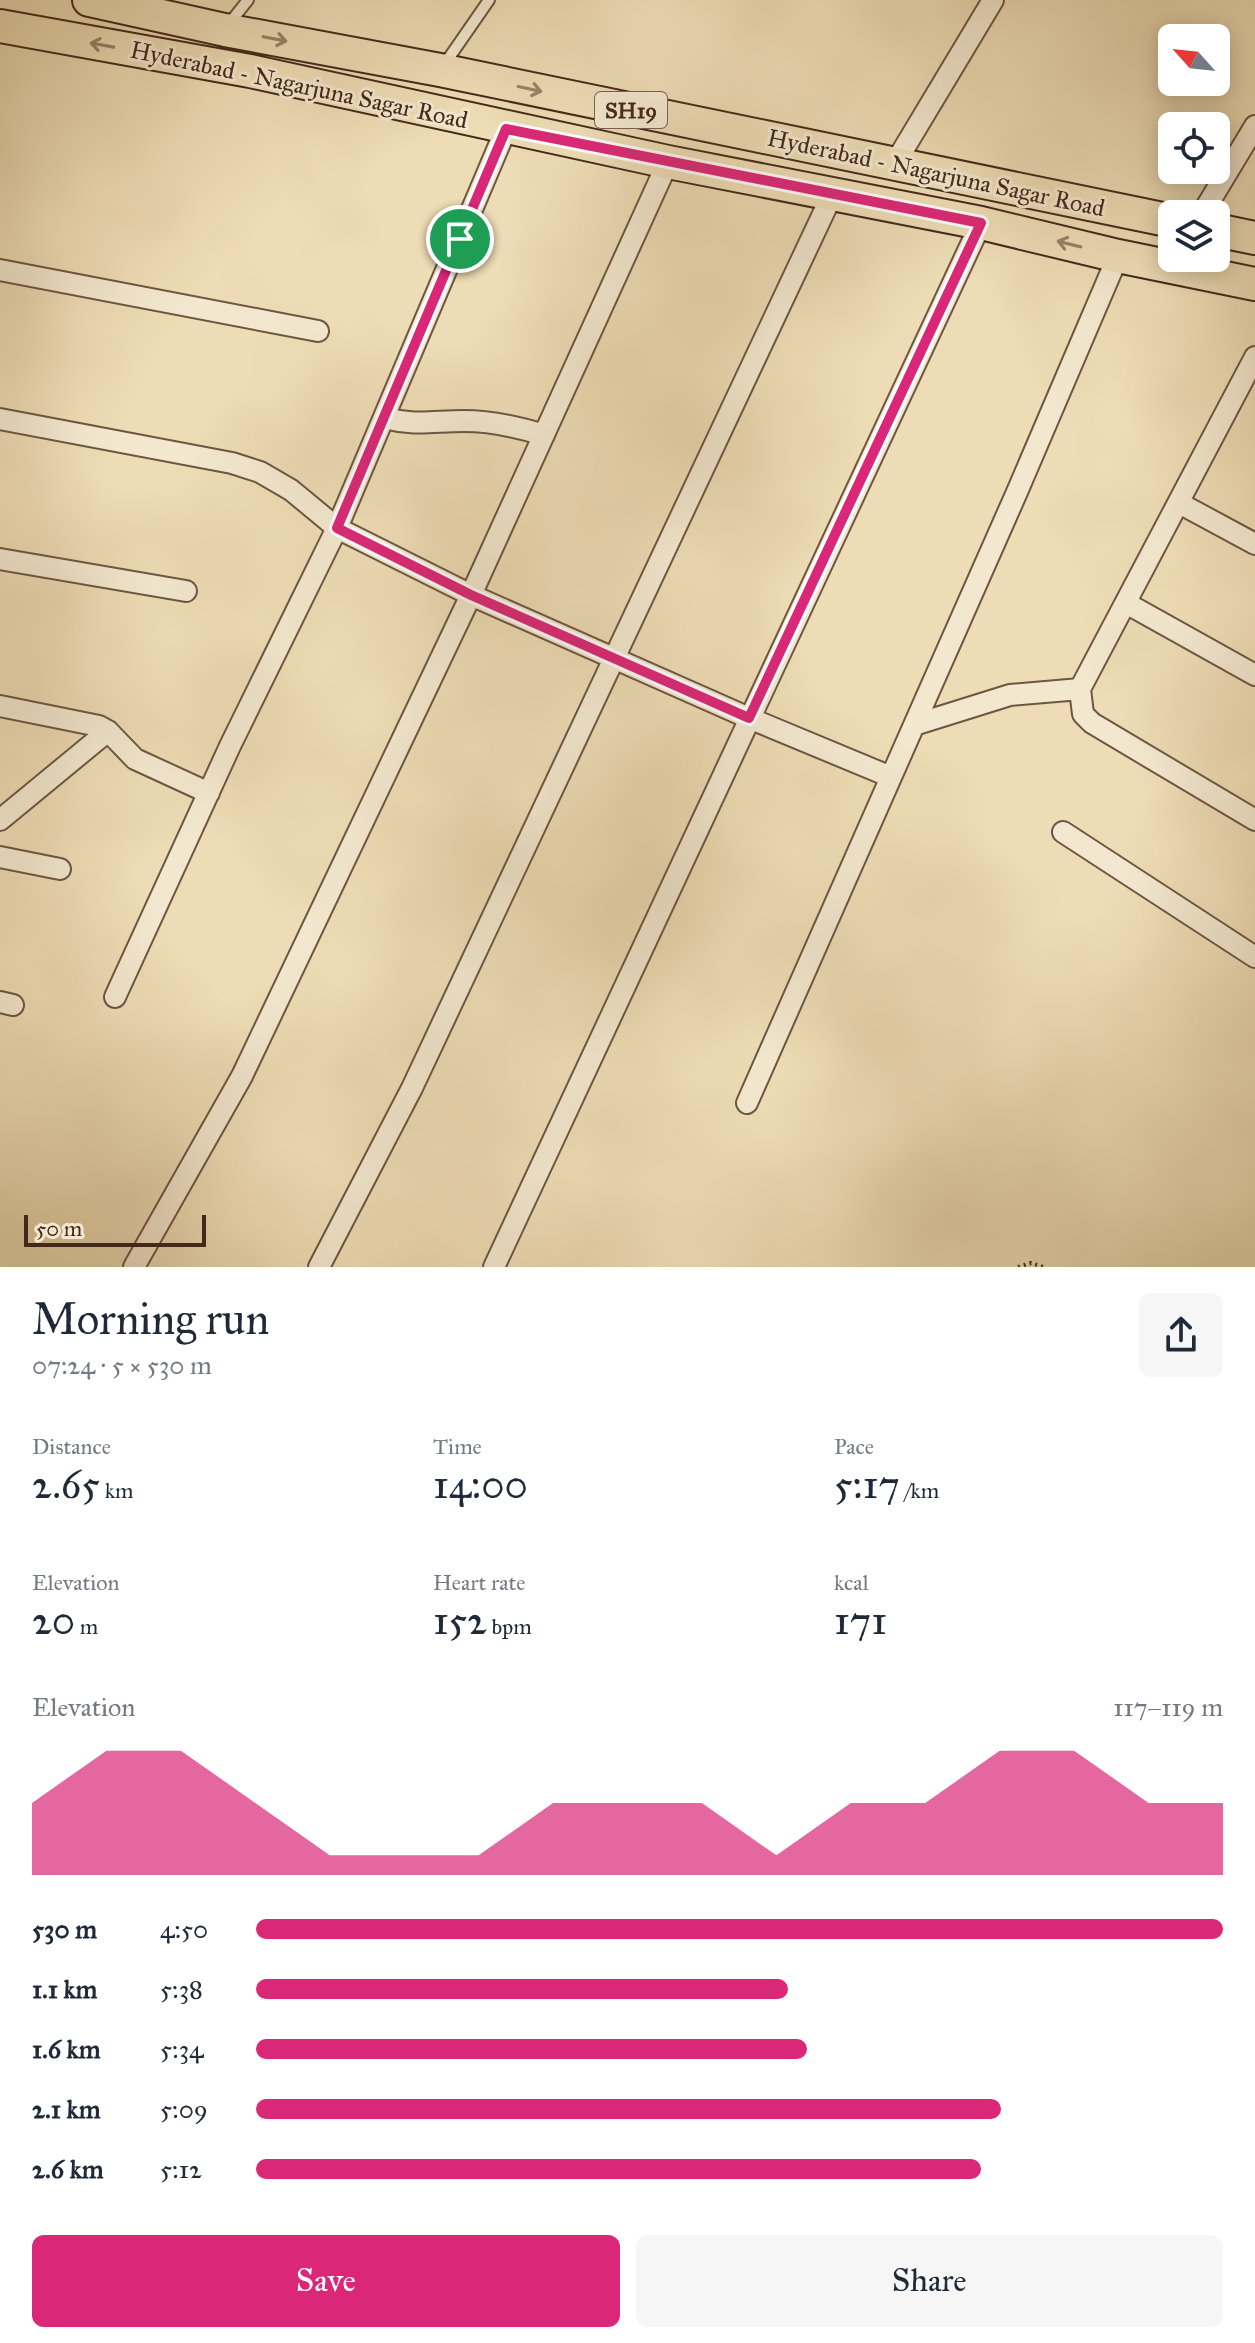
<!DOCTYPE html>
<html lang="en">
<head>
<meta charset="utf-8">
<style>
  :root { --surface:#fff; --page:#f6f6f7; --text:#1f2937; --muted:#747a83; --accent:#db2777 }
  body { margin:0; font-family:"IM FELL Great Primer",serif; background:var(--page); color:var(--text); height:100vh; display:flex; flex-direction:column; font-size:30px; white-space:nowrap }
  * { box-sizing:border-box; margin:0 }
  p { font-size:26px; color:var(--muted) }
  .icon { flex:none; width:44px; height:44px; fill:none; stroke:currentColor; stroke-width:2; stroke-linecap:round; stroke-linejoin:round }
  .map { position:relative; height:1267px; overflow:hidden }
  .drawer { display:flex; flex-direction:column; background:var(--surface); flex:1 }
  .drawer>* { flex:none }
  .needle { width:52px; rotate:297deg }
  .tools { position:absolute; left:1158px; top:24px; display:grid; gap:16px }
  .tools a { display:grid; place-items:center; width:72px; height:72px; border-radius:12px; background:var(--surface); box-shadow:0 4px 20px #0003; font-size:40px }
  .scale { position:absolute; left:24px; bottom:20px; width:182px; box-sizing:border-box; padding-left:8px; border:4px solid #44291a; border-top:0; font-size:22px; line-height:28px; white-space:nowrap; color:#44291a; -webkit-text-stroke:6px #f3e8cf; paint-order:stroke }
  .pin { position:absolute; display:grid; place-items:center; width:68px; height:68px; color:#fff; margin:-34px; border:4px solid #fff; border-radius:50%; box-shadow:0 2px 8px #0007 }
  .round { display:grid; place-items:center; flex:none; width:84px; height:84px; border-radius:12px; background:var(--page) }
  .head { display:flex; align-items:center; justify-content:space-between; height:136px; padding:0 32px }
  h1 { font-size:44px; font-weight:600; line-height:60px }
  .stats { display:grid; grid-template-columns:repeat(3,1fr); gap:12px; height:136px; padding:8px 32px }
  .stats div { display:grid; align-content:center }
  .stats b { font-size:40px; font-weight:600 }
  .stats small { font-size:22px; font-weight:400 }
  .stats p { font-size:22px }
  .chart { height:224px; padding:16px 32px }
  .chart p { display:flex; justify-content:space-between }
  .chart svg { width:100%; height:144px; margin-top:8px; fill:var(--accent); opacity:.7 }
  .action { display:flex; gap:16px; margin-top:auto; padding:16px 32px }
  .action a { flex:1; height:92px; border-radius:12px; background:var(--accent); color:#fff; font-size:32px; font-weight:600; line-height:92px; text-align:center }
  .action a+a { background:var(--page); color:var(--text) }
  ul { padding:0 32px; list-style:none; font-size:26px }
  li { display:grid; grid-template-columns:128px 96px 1fr; align-items:center; height:60px }
  li i { height:20px; border-radius:10px; background:var(--accent) }
  .map>svg:first-child { display:block }
  .lines { fill:none; stroke-linecap:round; stroke-linejoin:round }
  .lane-casing { stroke:#6e5641; stroke-width:14 }
  .street-casing { stroke:#6e5641; stroke-width:24 }
  .primary-casing { stroke:#44291a; stroke-width:36 }
  .path { stroke:#44291a; stroke-width:4; stroke-dasharray:2 4; stroke-linecap:butt }
  .lane { stroke:#f3e8cf; stroke-width:10 }
  .street { stroke:#f3e8cf; stroke-width:20 }
  .primary { stroke:#eddcb5; stroke-width:32 }
  .oneway { stroke:#988268 }
  .route-casing { stroke:#fff; stroke-width:16 }
  .route { stroke:#db2777; stroke-width:10 }
  .labels { text-anchor:middle; dominant-baseline:central; stroke-width:6; stroke-linejoin:round; paint-order:stroke }
  .shield { fill:#f3e8cf; stroke:#786250; stroke-width:2 }
  .shield-label { font-size:22px; font-weight:bold; fill:#44291a }
  .street-label { font-size:24px; fill:#44291a; stroke:#f3e8cf }
</style>
</head>
<body>
<div class="map">
<svg width="1255" height="1267" viewBox="0 0 1255 1267">
  <rect width="100%" height="100%" fill="#eddcb5"/>
  <filter id="stains"><feTurbulence type="fractalNoise" baseFrequency=".0025" numOctaves="4"/><feColorMatrix values="0 0 0 0 .2 0 0 0 0 .09 0 0 0 0 .02 0 0 0 .5 -.17"/></filter>
  <radialGradient id="worn" r=".72"><stop offset=".6" stop-color="#630" stop-opacity="0"/><stop offset="1" stop-color="#630" stop-opacity=".3"/></radialGradient>
  <g class="lines">
    <defs>
      <path id="lane" d="M228,25l20,-25
        M444,65l45,-65"/>
      <path id="street" d="M894,165l99,-165
        M1202,214l53,-88
        M0,270l318,61
        M1255,357l-175,332 3,25 9,9 163,97
        M384,418c32,8 50,3 80,3 28,0 54,6 80,14
        M0,419l232,44 28,9 31,18 46,38 134,67 278,123 142,59
        M1179,503l76,41
        M0,559l186,32
        M1126,603l129,72
        M0,706l99,20 9,5 27,28 74,34
        M914,725l96,-30 70,-6
        M0,820l108,-89
        M1063,832l192,125
        M0,857l60,12
        M115,997l115,-251 107,-218 169,-399
        M0,1002l13,3
        M747,1103l270,-611 101,-236
        M134,1267l108,-191 229,-481 197,-433
        M319,1267l93,-179 420,-893
        M494,1267l487,-1044"/>
      <path id="primary" d="M89,0l136,30 215,40 732,151
        M0,26l250,45 418,91 313,61 137,33 137,28
        M1216,230l39,8"/>
    </defs>
    <use href="#lane" class="lane-casing"/>
    <use href="#street" class="street-casing"/>
    <use href="#primary" class="primary-casing"/>
    <path class="path" d="M1018,1267l13,-4 13,4"/>
    <use href="#lane" class="lane"/>
    <use href="#street" class="street"/>
    <use href="#primary" class="primary"/>
  </g>
  <defs><path id="oneway-shaft" d="M-6 0H5M1.5-3L5.5 0L1.5 3" fill="none" stroke-width="1.6" stroke-linecap="round" stroke-linejoin="round" transform="scale(2)"/></defs>
  <g class="oneway">
    <use href="#oneway-shaft" transform="translate(275 39) rotate(11)"/>
    <use href="#oneway-shaft" transform="translate(102 45) rotate(-170)"/>
    <use href="#oneway-shaft" transform="translate(530 89) rotate(12)"/>
    <use href="#oneway-shaft" transform="translate(1069 244) rotate(-166)"/>
  </g>
  <g class="lines">
    <defs>
      <path id="route" d="M506,129l475,94 -232,495 -278,-123 -134,-67z"/>
    </defs>
    <use href="#route" class="route-casing"/>
    <use href="#route" class="route"/>
  </g>
  <g class="labels">
    <rect class="shield" x="595" y="92" width="72" height="36" rx="6"/>
    <g class="shield-label">
      <text x="631" y="110">SH19</text>
    </g>
    <g class="street-label">
      <text transform="translate(299 85) rotate(12)">Hyderabad - Nagarjuna Sagar Road</text>
      <text transform="translate(936 173) rotate(12)">Hyderabad - Nagarjuna Sagar Road</text>
    </g>
  </g>
  <rect width="100%" height="100%" filter="url(#stains)"/>
  <rect width="100%" height="100%" fill="url(#worn)"/>
</svg>
<div class="tools">
<a><svg class="needle" viewBox="-14 -14 28 28"><path d="M0-13l5 13h-10z" fill="#e53935"/><path d="M0 13l5-13h-10z" fill="#747a83"/></svg></a>
<a><svg class="icon" aria-label="locate" viewBox="0 0 24 24"><circle cx="12" cy="12" r="6"/><path d="M12 2v4M12 18v4M2 12h4M18 12h4"/></svg></a>
<a><svg class="icon" aria-label="layers" viewBox="0 0 24 24"><path d="M12 4l9 5-9 5-9-5zM3 14l9 5 9-5"/></svg></a>
</div>
<div class="scale">50 m</div>
<div class="pin" style="left:460px;top:239px;background:#1e9e55"><svg class="icon" aria-label="arrive" viewBox="0 0 24 24"><path d="M6 21V4h12l-3 4 3 4H6"/></svg></div>
</div>
<section class="drawer">
<div class="head"><div><h1>Morning run</h1><p>07:24 · 5 × 530 m</p></div><a class="round"><svg class="icon" aria-label="share" viewBox="0 0 24 24"><path d="M12 15V3M7 8l5-5 5 5M5 13v7h14v-7"/></svg></a></div>
<div class="stats">
<div><p>Distance</p><b>2.65<small> km</small></b></div>
<div><p>Time</p><b>14:00</b></div>
<div><p>Pace</p><b>5:17<small> /km</small></b></div>
</div>
<div class="stats">
<div><p>Elevation</p><b>20<small> m</small></b></div>
<div><p>Heart rate</p><b>152<small> bpm</small></b></div>
<div><p>kcal</p><b>171</b></div>
</div>
<div class="chart"><p><span>Elevation</span>117–119 m</p>
<svg viewBox="0 0 160 44" preserveAspectRatio="none"><path d="M0 44V22L10 6L20 6L30 22L40 38L50 38L60 38L70 22L80 22L90 22L100 38L110 22L120 22L130 6L140 6L150 22L160 22V44z"/></svg>
</div>
<ul>
<li><b>530 m</b>4:50<i style="width:100%"></i></li>
<li><b>1.1 km</b>5:38<i style="width:55%"></i></li>
<li><b>1.6 km</b>5:34<i style="width:57%"></i></li>
<li><b>2.1 km</b>5:09<i style="width:77%"></i></li>
<li><b>2.6 km</b>5:12<i style="width:75%"></i></li>
</ul>
<div class="action"><a>Save</a><a>Share</a></div>
</section>
</body>
</html>
